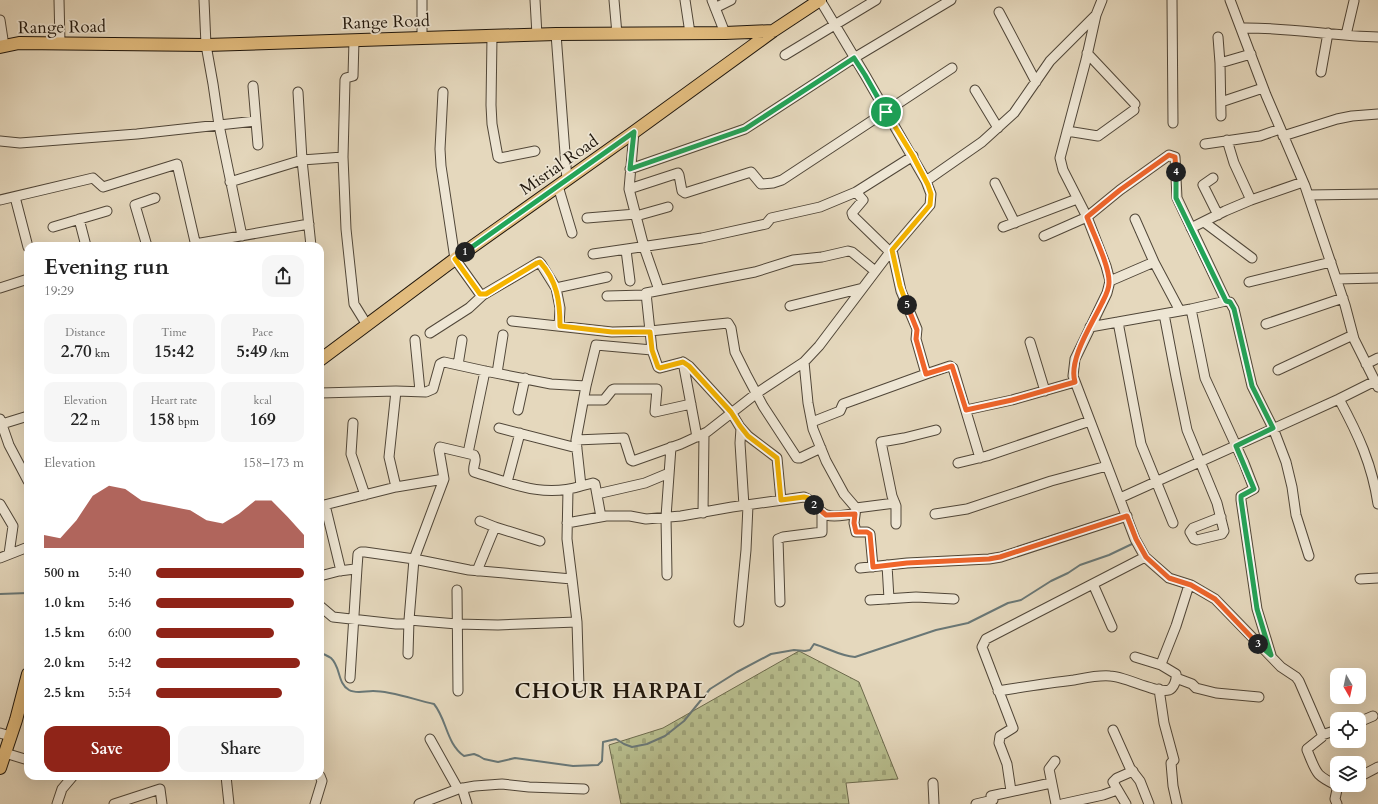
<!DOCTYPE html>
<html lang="en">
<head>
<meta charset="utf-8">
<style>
  :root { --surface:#fff; --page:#f6f6f6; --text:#222; --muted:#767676; --accent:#8f2418 }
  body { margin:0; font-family:Cardo,serif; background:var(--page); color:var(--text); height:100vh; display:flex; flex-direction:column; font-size:15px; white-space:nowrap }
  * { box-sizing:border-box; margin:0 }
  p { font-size:13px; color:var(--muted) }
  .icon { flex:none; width:22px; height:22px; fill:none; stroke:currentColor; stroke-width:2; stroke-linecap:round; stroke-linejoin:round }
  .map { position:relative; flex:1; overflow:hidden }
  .sheet { position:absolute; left:24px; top:242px; width:300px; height:538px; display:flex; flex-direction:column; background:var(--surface); border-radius:12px; box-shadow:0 4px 16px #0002 }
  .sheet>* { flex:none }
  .needle { width:26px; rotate:171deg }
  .fabs { position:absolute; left:1330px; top:668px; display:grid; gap:8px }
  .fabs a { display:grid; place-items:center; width:36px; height:36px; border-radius:8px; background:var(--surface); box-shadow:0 4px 16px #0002; font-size:20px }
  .pin { position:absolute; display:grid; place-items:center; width:34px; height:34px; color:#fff; margin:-17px; border:2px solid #fff; border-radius:50%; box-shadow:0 1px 4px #0007 }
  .km { position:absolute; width:20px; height:20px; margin:-10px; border-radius:50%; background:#222; color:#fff; font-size:11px; line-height:20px; text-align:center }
  .round { display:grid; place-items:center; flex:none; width:42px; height:42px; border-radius:12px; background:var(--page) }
  .headline { display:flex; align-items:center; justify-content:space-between; height:68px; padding:0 20px }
  h1 { font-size:22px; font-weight:600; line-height:30px }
  .figures { display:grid; grid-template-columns:repeat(3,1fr); gap:6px; height:68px; padding:4px 20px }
  .figures div { display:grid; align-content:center; border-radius:10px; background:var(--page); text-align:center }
  .figures b { font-size:17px; font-weight:600 }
  .figures small { font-size:11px; font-weight:400 }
  .figures p { font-size:11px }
  .chart { height:112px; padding:8px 20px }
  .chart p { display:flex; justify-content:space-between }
  .chart svg { width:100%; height:72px; margin-top:4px; fill:var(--accent); opacity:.7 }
  .cta { display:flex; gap:8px; margin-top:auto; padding:8px 20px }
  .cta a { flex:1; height:46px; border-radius:12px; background:var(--accent); color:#fff; font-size:16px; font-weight:600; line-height:46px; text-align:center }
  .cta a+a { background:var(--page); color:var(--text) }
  ul { padding:0 20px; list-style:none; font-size:13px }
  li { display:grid; grid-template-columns:64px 48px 1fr; align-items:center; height:30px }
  li i { height:10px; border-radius:5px; background:var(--accent) }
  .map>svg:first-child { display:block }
  .cemetery { fill:url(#cemetery-stones); stroke:#6c6a4d }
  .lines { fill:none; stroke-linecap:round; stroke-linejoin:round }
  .stream { stroke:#697776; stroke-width:2 }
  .minor-casing { stroke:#504638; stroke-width:11 }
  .major-casing { stroke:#1f160c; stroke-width:14 }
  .minor { stroke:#eee6d4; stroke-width:9 }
  .major { stroke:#e2bc7e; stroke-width:12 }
  .split-1-casing { stroke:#fff; stroke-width:8 }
  .split-2-casing { stroke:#fff; stroke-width:8 }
  .split-3-casing { stroke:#fff; stroke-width:8 }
  .split-4-casing { stroke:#fff; stroke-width:8 }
  .split-5-casing { stroke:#fff; stroke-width:8 }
  .split-6-casing { stroke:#fff; stroke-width:8 }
  .split-1 { stroke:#22a559; stroke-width:5 }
  .split-2 { stroke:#f5b400; stroke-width:5 }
  .split-3 { stroke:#f0652b; stroke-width:5 }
  .split-4 { stroke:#22a559; stroke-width:5 }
  .split-5 { stroke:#f0652b; stroke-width:5 }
  .split-6 { stroke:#f5b400; stroke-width:5 }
  .labels { text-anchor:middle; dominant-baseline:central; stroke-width:3.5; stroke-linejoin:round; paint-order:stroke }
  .street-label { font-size:17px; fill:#1f160c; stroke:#eee6d4 }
  .district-label { font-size:21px; font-weight:bold; letter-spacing:1px; fill:#1f160c; stroke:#eee6d4 }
</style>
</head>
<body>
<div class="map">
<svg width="1378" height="804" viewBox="0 0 1378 804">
  <defs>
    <pattern id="cemetery-stones" width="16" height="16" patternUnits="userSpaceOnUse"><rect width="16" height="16" fill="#b8be8e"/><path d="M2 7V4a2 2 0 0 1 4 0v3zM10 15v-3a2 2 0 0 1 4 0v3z" fill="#9ea379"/></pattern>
  </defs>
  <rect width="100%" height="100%" fill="#e5d8bd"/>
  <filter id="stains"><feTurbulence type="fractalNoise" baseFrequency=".005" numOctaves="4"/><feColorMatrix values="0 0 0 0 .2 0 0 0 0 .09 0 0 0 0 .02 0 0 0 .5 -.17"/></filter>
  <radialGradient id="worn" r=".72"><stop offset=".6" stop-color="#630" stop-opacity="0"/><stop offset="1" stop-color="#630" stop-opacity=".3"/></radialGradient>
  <path class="cemetery" d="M799,651l60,31 39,97 -52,4 3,21h-228l-12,-59 54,-17z"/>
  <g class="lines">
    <path class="stream" d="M0,594l28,-1
      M320,652c3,2 8,4 11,6 10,9 6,25 18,32 7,4 16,1 24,1 19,0 42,9 61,13 13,16 12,39 30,52l10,-2 5,2 5,3 14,3 17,-4 58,8 25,-1 4,-4 1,-19 13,-3 8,5 8,3 15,-3 18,-8 19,-15 26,-32 27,-17 34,-18 23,-4 11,1 5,-1 4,-6c14,4 26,12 41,13l81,-27 32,-7 40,-20 13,-3 30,-19 17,-8 12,-8 29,-10 23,-11"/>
    <defs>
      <path id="minor" d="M59,0l1,42
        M204,0l2,45 7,39 6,41 23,111
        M535,0l2,35
        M614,0l3,34
        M685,0l5,33
        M712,0l13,33
        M1172,0l1,123
        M1230,0l36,95 39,91 40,119 9,34 24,48
        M715,8l16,-8
        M999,12l37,70
        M0,20l4,26
        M1241,28c46,-1 91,8 137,9
        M556,34l11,146
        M1346,35l8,-34
        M492,37l-1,68 1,19 6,33 2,1 35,-7
        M1218,37l2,26 1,53
        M422,38v-38
        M354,40l-1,36 -7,2 -1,2 -2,77 3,72 8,75 13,21
        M1087,53l48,51
        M785,55l91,-55
        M1220,63l31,-9
        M1321,72l7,-39
        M253,86l5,59
        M975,90l23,38
        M298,92l4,68 9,86
        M443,92l-3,57 1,17 14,93 25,35 3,1
        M1221,102l42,-14
        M1067,131l31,5 36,-26
        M634,132l-5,57 15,58 15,43
        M1283,136l54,-17 15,-3 26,-2
        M1227,140l7,23 17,37
        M0,141l20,2 117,-9 119,-13
        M1205,144l55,-8 20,-7
        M630,169l115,-40 109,-71 97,-58
        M1213,178l-10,7 15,30
        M926,181l56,-39 32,-29 36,-52 46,-46
        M230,182l72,-22 41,-3
        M995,183l20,40
        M558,186l14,47
        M629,189l49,-16 1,2 3,16 3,2 66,-21 10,12 12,-1 9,-3 170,-112
        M856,192l7,8 -11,13 1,3 37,36
        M1308,195l70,-1
        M15,197l13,50
        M0,200l93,-22 10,9 74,-23 19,82
        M636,216l32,-9
        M587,218l49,-4
        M79,219l7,27
        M1135,219l19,43 26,49
        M1204,222l48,36
        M53,227l54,-16
        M1003,227l74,-28
        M1191,228l34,-17 26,-11 52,-18
        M1044,236l43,-19 33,-27 49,-35 6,2 2,41 49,103
        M195,244l114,-20
        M147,246l-12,-41 20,-7
        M626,250l4,31
        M892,250l9,41 16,38 -1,10 10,35
        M593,254l109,-16 64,-14 5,-6 49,-11 36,-15 57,-36
        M1337,279l41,-1
        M1110,281l44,-19
        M1249,282l82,-20
        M0,288l28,-9
        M556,288l51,-11
        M607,296l38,-1
        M790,306l73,-18
        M1191,309l14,69 39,85 10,26 -13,7v4l16,109 14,46
        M1164,314l12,63 11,53 30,73 7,28 -2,3 -25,6 -3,-1 -4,-7 3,-4 28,-11
        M512,321l100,11 38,-1 78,-8 3,5 4,24 11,22 17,32 34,52h3l21,-10
        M1118,322l23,122 32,79
        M1266,324l77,-26
        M1090,327l101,-18 35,-8 4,1 4,7 18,77 21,42 13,34 6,25 4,28 13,41
        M430,333l39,-25 14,-13 56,-33 2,2 15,24 4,20 -1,18
        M415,340l5,51
        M1030,342l15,49
        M683,362l14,75
        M804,362l4,41 5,26 13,32 18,33 12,14 -2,15 2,9h11l3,2 3,33
        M1366,364l12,-6
        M458,365l4,-25
        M1278,370l75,-35
        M497,373l6,-38
        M586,386l10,-41 56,5
        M396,391l30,1 7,-3 7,-25 4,-2 41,9 66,13 35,2 -10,54 5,46c-37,12 -68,-2 -104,-13l-3,-1c-2,-6 4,-12 0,-17l-34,-8 -1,3 5,29 -30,80 -5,61 -1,34
        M320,393l76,-2 -7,66 7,30
        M1339,399l36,-18
        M584,400h20l8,-10 2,-1h43l-2,23 36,-8
        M518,410l7,-32
        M966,410l46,-10 63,-18
        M0,419l9,26 19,36
        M812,422l28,-11 3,-7 83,-30 24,-8 3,2 27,90
        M353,423l-2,31 14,41
        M2,424l26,-8
        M499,428l78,20
        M741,428l-1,15 4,63
        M576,440l48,-2 7,22 2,1 48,-17 26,-12 50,-39 47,-31 15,-16 71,-94 40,-47 1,-11 -5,-13 -61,-106 -45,-75
        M468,453l17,-82
        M958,463l29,-7 103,-35
        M507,482l13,-49
        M581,486l12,-3 2,1 6,33
        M568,490l-1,49 5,40
        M597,494l48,-11 24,-10
        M1120,498l219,-99c19,35 33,65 39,105
        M781,500l-4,-42 -29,-22 -8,-9 -9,-15 -42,-46 -6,-4 -23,6 -2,-1 -6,-17 -6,-57 109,-21 38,-12 29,-3 26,-6 4,1 23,19
        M0,504l13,22 -4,28
        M325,505l16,66
        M320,506l76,-19 48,-8
        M856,508l39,-5
        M703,513l1,-79
        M935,514l32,-5 84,-28 56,-15
        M480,521l15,6 45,14
        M567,523l39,-7h24l16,3 35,-3 51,-9 72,-10c10,3 13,15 23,18 8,3 20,-1 28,-1
        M896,524v-18l-4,-10 -11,-54 23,-4 32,-8
        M1145,557l24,21 22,7 24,14 66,68 15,10 3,4 23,53v3l-15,12v1c10,24 8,25 31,36
        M0,558l28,-11
        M887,565l2,34
        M860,568l47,-5 82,-4 12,-2 126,-41
        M477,571l18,-44
        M667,575l-1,-58 5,-70
        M320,576l19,-5 16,-2 2,-1 1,-14 3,-2h4l49,7 55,11 103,9 5,43 2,65
        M1360,579l18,-1
        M1093,584l19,43
        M457,590l1,101
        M870,600l46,-3 38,2
        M780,602l-2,-63 5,-2 39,-5v-20
        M320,606l13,11 63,7h12
        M409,620l48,4 41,1 79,-3
        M739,622l7,-72 2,-45
        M1135,657l26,8
        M350,678l7,-110
        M1176,678l16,6 4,4 20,5 43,4
        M1159,689l5,34 10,37 -3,3 2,23 4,18
        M998,691c25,-4 50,-8 76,-11 11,-2 24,-5 36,-4 15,0 46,18 59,14 5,-2 8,-11 7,-16l-15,-9v-1l15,-38 13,-41
        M1359,722l14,-6
        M1113,730l17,38 10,13 9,23
        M0,733l10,3
        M1322,735l15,-5
        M430,739l28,50
        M5,753l23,7
        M1055,761l-6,8 7,35
        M226,776l3,28
        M1359,777l19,-10
        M933,783l1,21
        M462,788l5,16
        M1011,791l-4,-27 -8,-21 1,-7 13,-8 -31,-81 4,-8 159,-82 -10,-18 -62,-163 2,-17 32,-66 3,-12 -4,-15 -19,-49 -24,-47 -3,-12 26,-98 10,-45 6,-15
        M57,804l5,-15 11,-13
        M114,804l46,-15 2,15
        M315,804l7,-23 -2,-5
        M419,804l39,-15 17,-3 27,-2 27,3 55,2
        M976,804l17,-4 -2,-4 60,-13
        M1062,804l41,-9 14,-5
        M1126,804l-13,-22 4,-4 16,-7
        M1337,804l-2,-5 3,-14"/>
      <path id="major" d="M0,47l19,-4 187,2 216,-7 134,-4 169,-1 48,-2
        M320,360l135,-101 179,-127 139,-101 47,-31
        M0,768l16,-48 12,-46"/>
    </defs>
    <use href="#minor" class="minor-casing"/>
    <use href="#major" class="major-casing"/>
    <use href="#minor" class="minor"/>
    <use href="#major" class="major"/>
  </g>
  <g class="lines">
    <defs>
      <path id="split-1" d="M465,252l169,-120 -4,37 115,-40 109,-71 11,17 21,37"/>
      <path id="split-2" d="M465,252l-10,7 25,35h6l51,-31 3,-1c17,19 20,39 20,64l52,6h38l2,18 6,17 2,1 23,-6 6,4 42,46 9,14 8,10 29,22 4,42 23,-3 4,1 6,7"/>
      <path id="split-3" d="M814,505l12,10 29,-1 -1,9 2,9h11l3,2 3,33 34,-4 82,-4 11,-2 127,-41 9,23 10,18 23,21 22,7 24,14 43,45"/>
      <path id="split-4" d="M1176,172v26l50,103 4,1 4,7 18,77 21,42 -37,18 18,43 -13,7v4l16,109 14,46 -13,-11"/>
      <path id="split-5" d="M907,305l10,25 -1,9 10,35 26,-8 14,44 46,-10 63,-18c-7,-22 17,-58 27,-79 3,-6 7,-13 7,-20 1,-16 -16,-50 -22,-66l33,-27 49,-35 6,2 1,15"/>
      <path id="split-6" d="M886,112l27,44 15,29 3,9 -1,11 -38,45 8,36 7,19"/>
    </defs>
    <use href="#split-1" class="split-1-casing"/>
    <use href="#split-2" class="split-2-casing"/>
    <use href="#split-3" class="split-3-casing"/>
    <use href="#split-4" class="split-4-casing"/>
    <use href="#split-5" class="split-5-casing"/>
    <use href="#split-6" class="split-6-casing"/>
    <use href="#split-1" class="split-1"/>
    <use href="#split-2" class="split-2"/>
    <use href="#split-3" class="split-3"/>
    <use href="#split-4" class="split-4"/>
    <use href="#split-5" class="split-5"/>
    <use href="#split-6" class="split-6"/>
  </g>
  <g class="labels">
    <g class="street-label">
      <text transform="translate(386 22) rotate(-2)">Range Road</text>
      <text transform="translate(62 27) rotate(-1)">Range Road</text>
      <text transform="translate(559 165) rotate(-35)">Misrial Road</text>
    </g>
    <g class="district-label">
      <text x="611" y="691">CHOUR HARPAL</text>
    </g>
  </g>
  <rect width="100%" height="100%" filter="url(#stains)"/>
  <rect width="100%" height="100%" fill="url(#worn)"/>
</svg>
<div class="fabs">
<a><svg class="needle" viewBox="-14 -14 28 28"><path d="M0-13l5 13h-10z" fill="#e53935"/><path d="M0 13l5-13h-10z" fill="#767676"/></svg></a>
<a><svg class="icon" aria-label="locate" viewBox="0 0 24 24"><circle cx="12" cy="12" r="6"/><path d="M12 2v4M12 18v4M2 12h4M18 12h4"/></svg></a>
<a><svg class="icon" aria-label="layers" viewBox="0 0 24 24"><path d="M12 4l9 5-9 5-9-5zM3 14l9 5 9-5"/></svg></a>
</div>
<div class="pin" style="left:886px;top:112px;background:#1e9e55"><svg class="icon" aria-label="arrive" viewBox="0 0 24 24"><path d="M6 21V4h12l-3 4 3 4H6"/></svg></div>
<b class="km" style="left:465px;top:252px">1</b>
<b class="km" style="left:814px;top:505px">2</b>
<b class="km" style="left:1258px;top:644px">3</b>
<b class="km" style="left:1176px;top:172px">4</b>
<b class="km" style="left:907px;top:305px">5</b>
<section class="sheet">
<div class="headline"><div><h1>Evening run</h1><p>19:29</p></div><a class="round"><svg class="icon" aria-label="share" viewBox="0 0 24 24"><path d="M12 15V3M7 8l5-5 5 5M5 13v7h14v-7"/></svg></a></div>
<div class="figures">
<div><p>Distance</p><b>2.70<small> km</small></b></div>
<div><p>Time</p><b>15:42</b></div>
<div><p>Pace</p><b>5:49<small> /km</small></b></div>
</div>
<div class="figures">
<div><p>Elevation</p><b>22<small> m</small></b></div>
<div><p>Heart rate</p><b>158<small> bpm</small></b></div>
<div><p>kcal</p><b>169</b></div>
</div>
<div class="chart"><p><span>Elevation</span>158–173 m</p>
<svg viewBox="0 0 160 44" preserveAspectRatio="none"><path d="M0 44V36L10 38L20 27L30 12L40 6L50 8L60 15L70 17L80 19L90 21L100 27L110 29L120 23L130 15L140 15L150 25L160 36V44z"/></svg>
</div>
<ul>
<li><b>500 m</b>5:40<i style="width:100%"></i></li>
<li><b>1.0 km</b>5:46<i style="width:93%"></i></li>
<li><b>1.5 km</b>6:00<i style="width:80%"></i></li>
<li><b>2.0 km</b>5:42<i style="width:97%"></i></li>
<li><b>2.5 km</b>5:54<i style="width:85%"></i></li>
</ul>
<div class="cta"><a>Save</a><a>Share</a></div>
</section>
</div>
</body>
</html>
